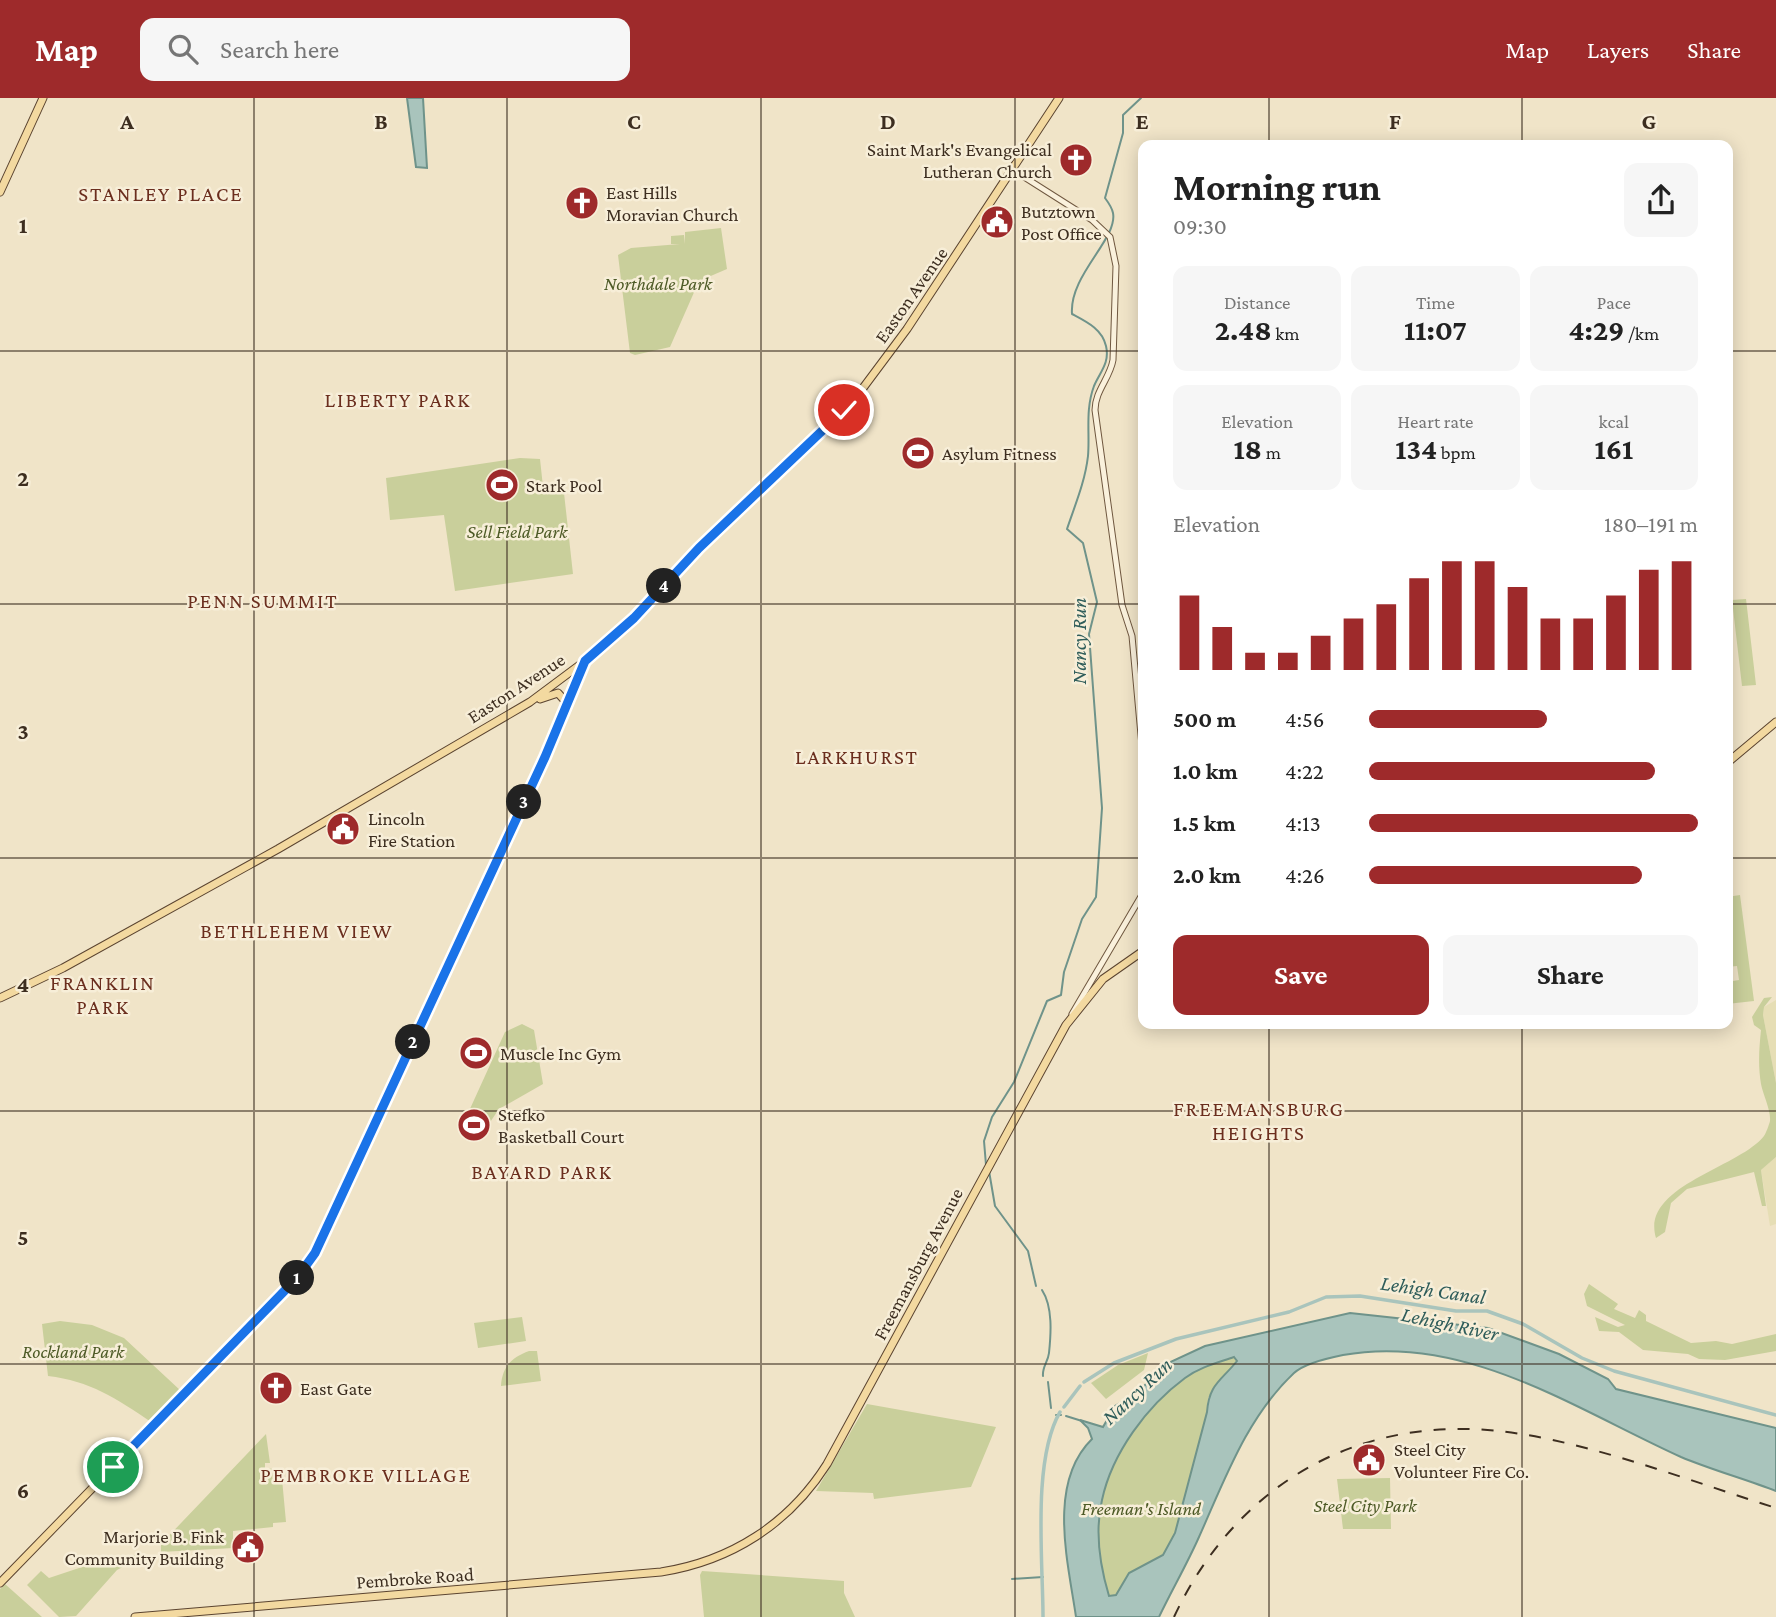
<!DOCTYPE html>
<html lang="en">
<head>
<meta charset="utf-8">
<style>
  :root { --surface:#fff; --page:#f6f6f6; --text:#222; --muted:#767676; --accent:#9e2a2b }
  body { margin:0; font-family:"Crimson Pro",serif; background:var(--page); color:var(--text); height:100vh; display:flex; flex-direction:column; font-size:26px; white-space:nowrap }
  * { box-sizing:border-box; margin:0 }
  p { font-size:23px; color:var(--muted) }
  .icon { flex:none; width:38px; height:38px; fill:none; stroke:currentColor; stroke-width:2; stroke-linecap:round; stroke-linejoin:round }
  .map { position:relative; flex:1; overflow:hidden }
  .panel { position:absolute; left:1138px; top:42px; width:595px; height:889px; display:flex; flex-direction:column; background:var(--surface); border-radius:14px; box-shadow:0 4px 18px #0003 }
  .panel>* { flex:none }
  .pin { position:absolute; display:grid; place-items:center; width:60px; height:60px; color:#fff; margin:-30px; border:4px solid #fff; border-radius:50%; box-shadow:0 2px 7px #0007 }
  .km { position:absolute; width:35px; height:35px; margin:-18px; border-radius:50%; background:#222; color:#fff; font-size:19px; line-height:35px; text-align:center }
  .round { display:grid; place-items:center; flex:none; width:74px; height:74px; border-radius:14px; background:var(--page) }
  .overview { display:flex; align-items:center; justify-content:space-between; height:119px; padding:0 35px }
  h1 { font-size:38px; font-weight:700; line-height:52px }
  .figures { display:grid; grid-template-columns:repeat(3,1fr); gap:10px; height:119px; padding:7px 35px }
  .figures div { display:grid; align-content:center; border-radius:14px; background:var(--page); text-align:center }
  .figures b { font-size:30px; font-weight:700 }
  .figures small { font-size:19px; font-weight:400 }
  .figures p { font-size:19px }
  .chart { height:196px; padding:14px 35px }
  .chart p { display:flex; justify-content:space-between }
  .chart svg { width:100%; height:126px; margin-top:7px; stroke:var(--accent); stroke-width:6 }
  .primary-button { display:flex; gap:14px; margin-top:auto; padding:14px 35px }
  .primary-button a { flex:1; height:80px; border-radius:14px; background:var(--accent); color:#fff; font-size:28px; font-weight:700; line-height:80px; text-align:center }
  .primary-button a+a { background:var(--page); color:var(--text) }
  ul { padding:0 35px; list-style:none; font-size:23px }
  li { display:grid; grid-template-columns:112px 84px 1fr; align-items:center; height:52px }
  li i { height:18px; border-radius:9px; background:var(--accent) }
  header { display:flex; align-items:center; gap:42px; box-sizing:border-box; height:98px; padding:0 35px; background:var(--accent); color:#fff }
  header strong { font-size:33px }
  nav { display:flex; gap:38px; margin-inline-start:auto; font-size:24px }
  .search { width:490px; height:63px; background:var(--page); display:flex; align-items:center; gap:18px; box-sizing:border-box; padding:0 24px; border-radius:14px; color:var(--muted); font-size:26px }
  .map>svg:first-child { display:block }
  .farmland { fill:#e6deb5 }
  .green { fill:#c9cf9b }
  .water { fill:#a9c4bc; stroke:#6f938a; stroke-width:2; fill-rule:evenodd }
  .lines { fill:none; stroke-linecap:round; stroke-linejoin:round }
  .stream { stroke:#6f938a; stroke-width:2 }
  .canal { stroke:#a9c4bc; stroke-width:3.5 }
  .secondary-casing { stroke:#6f573f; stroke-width:7 }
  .primary-casing { stroke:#5b4430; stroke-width:9 }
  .secondary { stroke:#faf1dc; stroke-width:5 }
  .primary { stroke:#f3d9a0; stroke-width:7 }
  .rail { stroke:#3d2e20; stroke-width:2; stroke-dasharray:12 12; stroke-linecap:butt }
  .route-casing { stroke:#fff; stroke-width:14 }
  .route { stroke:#1a73e8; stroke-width:9 }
  .grid { fill:none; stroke:#3d2e20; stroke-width:2; stroke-opacity:0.55 }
  .labels { text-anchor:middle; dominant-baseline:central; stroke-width:5; stroke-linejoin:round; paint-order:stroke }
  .poi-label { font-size:19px; fill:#3d2e20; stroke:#f7eed8; text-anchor:start }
  .park-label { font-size:19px; font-style:italic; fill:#4d5a26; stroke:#f7eed8 }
  .street-label { font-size:19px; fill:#3d2e20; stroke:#f7eed8 }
  .neighbourhood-label { font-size:21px; letter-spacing:2px; fill:#6b2e1e; stroke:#f7eed8 }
  .water-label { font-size:21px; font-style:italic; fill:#2f5d5a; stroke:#f7eed8 }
  .grid-label { font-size:23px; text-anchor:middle; font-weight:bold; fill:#3d2e20; stroke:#f7eed8; stroke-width:5; stroke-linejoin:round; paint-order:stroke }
</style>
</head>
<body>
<header>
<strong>Map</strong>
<div class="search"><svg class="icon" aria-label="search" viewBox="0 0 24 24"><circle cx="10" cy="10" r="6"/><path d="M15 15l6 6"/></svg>Search here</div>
<nav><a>Map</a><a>Layers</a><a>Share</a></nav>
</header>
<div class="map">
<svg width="1776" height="1519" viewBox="0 0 1776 1519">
  <rect width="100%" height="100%" fill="#f0e4c8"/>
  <path class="farmland" d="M1776,902v83l-13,-68 1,-8z
    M1776,1059v67l-6,2 -9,-56z"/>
  <path class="green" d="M721,130l6,41 -28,12 -29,66 -35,8 -5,-2 -12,-98 13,-7 49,-4h-9v-8l13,-1 1,9v-12z
    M520,360l20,1 3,28 20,-3 10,90 -118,17 -11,-76 -54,5 -4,-42z
    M1746,501l10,86 -14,1 -10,-86z
    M1740,797l14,106 -27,3v-22l12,-2 -2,-14 -10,1v-70z
    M1772,899l-8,10 -1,8 13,68v74l-15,13 5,36h-4l-8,-34 -67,17 -16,14 -6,29 -9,6c-16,-52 83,-70 108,-102 2,-3 5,-11 6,-15 1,-11 -7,-26 -9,-37 -3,-18 -2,-35 0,-54l-7,-5 -2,-8 12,-19z
    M522,926l12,6 9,54 -44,25 -21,31 -19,-7 46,-101z
    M1589,1186l29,20 -4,5 21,9 4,-8 7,5v6l45,22 25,-2 16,3 44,-10v17l-51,9 -26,-1 -11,-5 -45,-4 -24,-18 -20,-1 -4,-14 23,10 7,-2 -38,-19 -3,-12z
    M522,1219l4,24 -48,7 -4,-25z
    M60,1223l32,4 32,13 57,53 -30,31c-35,-24 -61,-41 -103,-46l-6,-52z
    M529,1253h8l4,30 -40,5c1,-19 11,-29 28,-35z
    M1148,1255l-4,17 -38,29 -15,-16 27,-18z
    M1234,1259l3,3 -29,38 -1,14 -32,121 -12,22 -34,18 -13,22 -8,1c-7,-30 -13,-65 -6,-96 10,-47 45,-94 83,-122 15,-11 32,-15 49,-21z
    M867,1306l129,23 -25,60 -97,12 -1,-6 -57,-2z
    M266,1336l4,29h-5v6l16,-1 5,54 -13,1v4l-40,4v17l-72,4v-8z
    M1390,1380l1,51h-48l-6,-50z
    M146,1457l-29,15 -41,46 -17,1 -32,-32 14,-14 8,7 66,-22z
    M702,1473l142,10v12l11,24h-151l-4,-42z
    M5,1486l37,33h-42v-28z"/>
  <path class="water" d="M407,0h16l4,70 -11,-1z
    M1350,1215l138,15 71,26 49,25 8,10 160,39v63c-31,-12 -64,-21 -95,-34 -106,-48 -216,-124 -338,-102 -15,3 -38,8 -49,18 -47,44 -69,106 -95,164 -12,27 -27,53 -40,80h-83c-8,-55 -29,-134 16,-178l-4,-11 -8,-8 23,7 12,-21 23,-14 28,-28 39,-18zM1234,1259l3,4c-16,20 -28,23 -30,51l-32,121 -12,22 -34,18 -13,22 -7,1c-9,-30 -14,-66 -7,-96 10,-47 45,-94 83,-122 15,-11 32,-15 49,-21z"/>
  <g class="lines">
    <path class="stream" d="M986,1067l-2,-24 8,-24 22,-35 33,-81 14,-6 3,-23 18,-53 14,-22 6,-89 -13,-174 8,-32 -14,-59 -16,-14c8,-24 18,-47 21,-73 2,-23 -3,-46 6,-70 6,-14 16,-23 12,-40 -4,-17 -19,-24 -34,-32 -3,-39 46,-75 41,-101 -1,-5 -5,-11 -8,-15l18,-65v-18l18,-17
      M989,1073l6,35 33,45 8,35
      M1042,1192c11,17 9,44 7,63 -1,9 -7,14 -6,23
      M1048,1284l3,26
      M1056,1317h5
      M1066,1318l16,5
      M1012,1481l31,-2"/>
    <path class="canal" d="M1084,1284l30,-19 62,-24 113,-27 37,-15 34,-1 96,15h31l36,13 59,34 32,13 162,44
      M1064,1309l16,-21
      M1043,1519c0,-56 -11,-157 17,-205"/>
    <defs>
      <path id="secondary" d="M1013,72l79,50 18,17 6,29 -3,94c-3,18 -18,31 -18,50l27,195 10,31 11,121
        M1072,916l71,-121"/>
      <path id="primary" d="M0,94l43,-94
        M540,601l18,-6 8,9
        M1727,665l49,-41
        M0,900l63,-30 215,-119 252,-147 59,-44 45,-40 59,-64 167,-162 47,-63 152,-231
        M0,1485l297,-305 15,-19 233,-502 39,-92
        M135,1519l526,-45c70,-11 128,-48 166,-108l239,-439 37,-46 40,-28"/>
    </defs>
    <use href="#secondary" class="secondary-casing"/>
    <use href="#primary" class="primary-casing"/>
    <use href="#secondary" class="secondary"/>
    <use href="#primary" class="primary"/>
    <path class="rail" d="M1174,1519c65,-139 195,-208 347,-183 82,13 175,49 255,74"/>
  </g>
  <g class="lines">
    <defs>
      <path id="route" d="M113,1369l184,-189 18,-25 230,-496 40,-96 49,-43 65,-70 145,-138"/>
    </defs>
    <use href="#route" class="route-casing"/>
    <use href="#route" class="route"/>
  </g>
  <path class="grid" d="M254,0v1519M507,0v1519M761,0v1519M1015,0v1519M1269,0v47M1522,0v47M0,253h1143M1727,253h49M0,506h1143M1727,506h49M0,760h1143M1727,760h49M1269,926v593M1522,926v593M0,1013h1776M0,1266h1776"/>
  <defs>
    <symbol id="church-disc" viewBox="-11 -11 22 22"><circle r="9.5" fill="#9e2a2b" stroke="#f7eed8"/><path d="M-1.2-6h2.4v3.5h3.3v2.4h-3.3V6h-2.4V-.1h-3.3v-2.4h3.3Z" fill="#fff"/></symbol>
    <symbol id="civic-disc" viewBox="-11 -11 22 22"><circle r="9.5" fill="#9e2a2b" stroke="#f7eed8"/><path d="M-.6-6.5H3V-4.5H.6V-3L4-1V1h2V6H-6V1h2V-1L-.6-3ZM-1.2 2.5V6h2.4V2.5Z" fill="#fff"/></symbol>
    <symbol id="stadium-disc" viewBox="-11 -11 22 22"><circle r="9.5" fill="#9e2a2b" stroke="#f7eed8"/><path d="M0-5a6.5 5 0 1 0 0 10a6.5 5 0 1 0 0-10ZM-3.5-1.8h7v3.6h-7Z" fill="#fff"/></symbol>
  </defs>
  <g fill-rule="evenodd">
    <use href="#church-disc" x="1057" y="43" width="38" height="38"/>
    <use href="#church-disc" x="563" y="86" width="38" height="38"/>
    <use href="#civic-disc" x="978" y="105" width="38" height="38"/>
    <use href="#stadium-disc" x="899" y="336" width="38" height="38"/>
    <use href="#stadium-disc" x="483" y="368" width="38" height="38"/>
    <use href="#civic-disc" x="324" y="712" width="38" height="38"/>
    <use href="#stadium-disc" x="457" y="936" width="38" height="38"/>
    <use href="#stadium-disc" x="455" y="1008" width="38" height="38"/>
    <use href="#church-disc" x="257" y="1271" width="38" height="38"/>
    <use href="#civic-disc" x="1350" y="1343" width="38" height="38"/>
    <use href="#civic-disc" x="229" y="1430" width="38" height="38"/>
  </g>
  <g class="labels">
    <g class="poi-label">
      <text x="1052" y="51" text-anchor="end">Saint Mark's Evangelical<tspan x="1052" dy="22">Lutheran Church</tspan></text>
      <text x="606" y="94">East Hills<tspan x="606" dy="22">Moravian Church</tspan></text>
      <text x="1021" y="113">Butztown<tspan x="1021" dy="22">Post Office</tspan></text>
      <text x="942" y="355">Asylum Fitness</text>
      <text x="526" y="387">Stark Pool</text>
      <text x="368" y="720">Lincoln<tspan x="368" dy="22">Fire Station</tspan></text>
      <text x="500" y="955">Muscle Inc Gym</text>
      <text x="498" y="1016">Stefko<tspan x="498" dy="22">Basketball Court</tspan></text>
      <text x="300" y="1290">East Gate</text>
      <text x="1394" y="1351">Steel City<tspan x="1394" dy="22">Volunteer Fire Co.</tspan></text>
      <text x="224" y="1438" text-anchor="end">Marjorie B. Fink<tspan x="224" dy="22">Community Building</tspan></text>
    </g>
    <g class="park-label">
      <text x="658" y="185">Northdale Park</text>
      <text x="517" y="433">Sell Field Park</text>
      <text x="73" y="1253">Rockland Park</text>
      <text x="1365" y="1407">Steel City Park</text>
      <text x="1141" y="1410">Freeman's Island</text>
    </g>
    <g class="street-label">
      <text transform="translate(911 197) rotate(-55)">Easton Avenue</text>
      <text transform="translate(516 590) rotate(-33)">Easton Avenue</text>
      <text transform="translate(918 1166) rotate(-62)">Freemansburg Avenue</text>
      <text transform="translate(415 1480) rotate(-4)">Pembroke Road</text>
    </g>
    <g class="neighbourhood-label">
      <text x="161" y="96">STANLEY PLACE</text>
      <text x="398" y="302">LIBERTY PARK</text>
      <text x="263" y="503">PENN SUMMIT</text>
      <text x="857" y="659">LARKHURST</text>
      <text x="297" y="833">BETHLEHEM VIEW</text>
      <text x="103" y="885">FRANKLIN<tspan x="103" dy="24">PARK</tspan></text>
      <text x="1259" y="1011">FREEMANSBURG<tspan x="1259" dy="24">HEIGHTS</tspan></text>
      <text x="542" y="1074">BAYARD PARK</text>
      <text x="366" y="1377">PEMBROKE VILLAGE</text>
    </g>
    <g class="water-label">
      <text transform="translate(1079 543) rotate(-90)">Nancy Run</text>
      <text transform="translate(1433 1192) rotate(8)">Lehigh Canal</text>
      <text transform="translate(1450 1226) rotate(12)">Lehigh River</text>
      <text transform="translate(1137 1293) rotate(-43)">Nancy Run</text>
    </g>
  </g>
  <g class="grid-label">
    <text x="127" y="31">A</text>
    <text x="381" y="31">B</text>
    <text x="634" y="31">C</text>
    <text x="888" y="31">D</text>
    <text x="1142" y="31">E</text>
    <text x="1395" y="31">F</text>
    <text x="1649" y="31">G</text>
    <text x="23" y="135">1</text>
    <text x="23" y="388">2</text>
    <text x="23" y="641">3</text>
    <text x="23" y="894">4</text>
    <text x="23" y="1147">5</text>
    <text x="23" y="1400">6</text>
  </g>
</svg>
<div class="pin" style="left:113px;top:1369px;background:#1e9e55"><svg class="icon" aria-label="arrive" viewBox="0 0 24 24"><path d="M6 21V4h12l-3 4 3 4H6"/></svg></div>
<div class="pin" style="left:844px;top:312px;background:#d93025"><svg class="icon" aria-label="check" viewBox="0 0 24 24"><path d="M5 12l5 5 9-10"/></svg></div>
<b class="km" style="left:297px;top:1180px">1</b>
<b class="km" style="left:413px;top:944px">2</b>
<b class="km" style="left:524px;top:704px">3</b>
<b class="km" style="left:664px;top:488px">4</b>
<section class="panel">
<div class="overview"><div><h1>Morning run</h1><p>09:30</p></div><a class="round"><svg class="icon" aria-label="share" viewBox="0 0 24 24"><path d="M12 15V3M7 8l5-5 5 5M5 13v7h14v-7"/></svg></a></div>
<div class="figures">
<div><p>Distance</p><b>2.48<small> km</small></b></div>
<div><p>Time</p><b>11:07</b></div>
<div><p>Pace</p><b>4:29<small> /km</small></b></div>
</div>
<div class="figures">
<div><p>Elevation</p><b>18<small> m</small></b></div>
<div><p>Heart rate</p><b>134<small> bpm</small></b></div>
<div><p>kcal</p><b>161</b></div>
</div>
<div class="chart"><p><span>Elevation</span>180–191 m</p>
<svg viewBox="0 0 160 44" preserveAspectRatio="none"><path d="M5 44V18M15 44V29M25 44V38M35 44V38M45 44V32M55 44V26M65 44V21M75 44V12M85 44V6M95 44V6M105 44V15M115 44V26M125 44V26M135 44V18M145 44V9M155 44V6"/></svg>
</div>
<ul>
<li><b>500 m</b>4:56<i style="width:54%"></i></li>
<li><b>1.0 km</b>4:22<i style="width:87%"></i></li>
<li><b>1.5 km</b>4:13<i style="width:100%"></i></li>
<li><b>2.0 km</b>4:26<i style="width:83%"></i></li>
</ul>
<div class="primary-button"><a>Save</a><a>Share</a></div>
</section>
</div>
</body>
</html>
